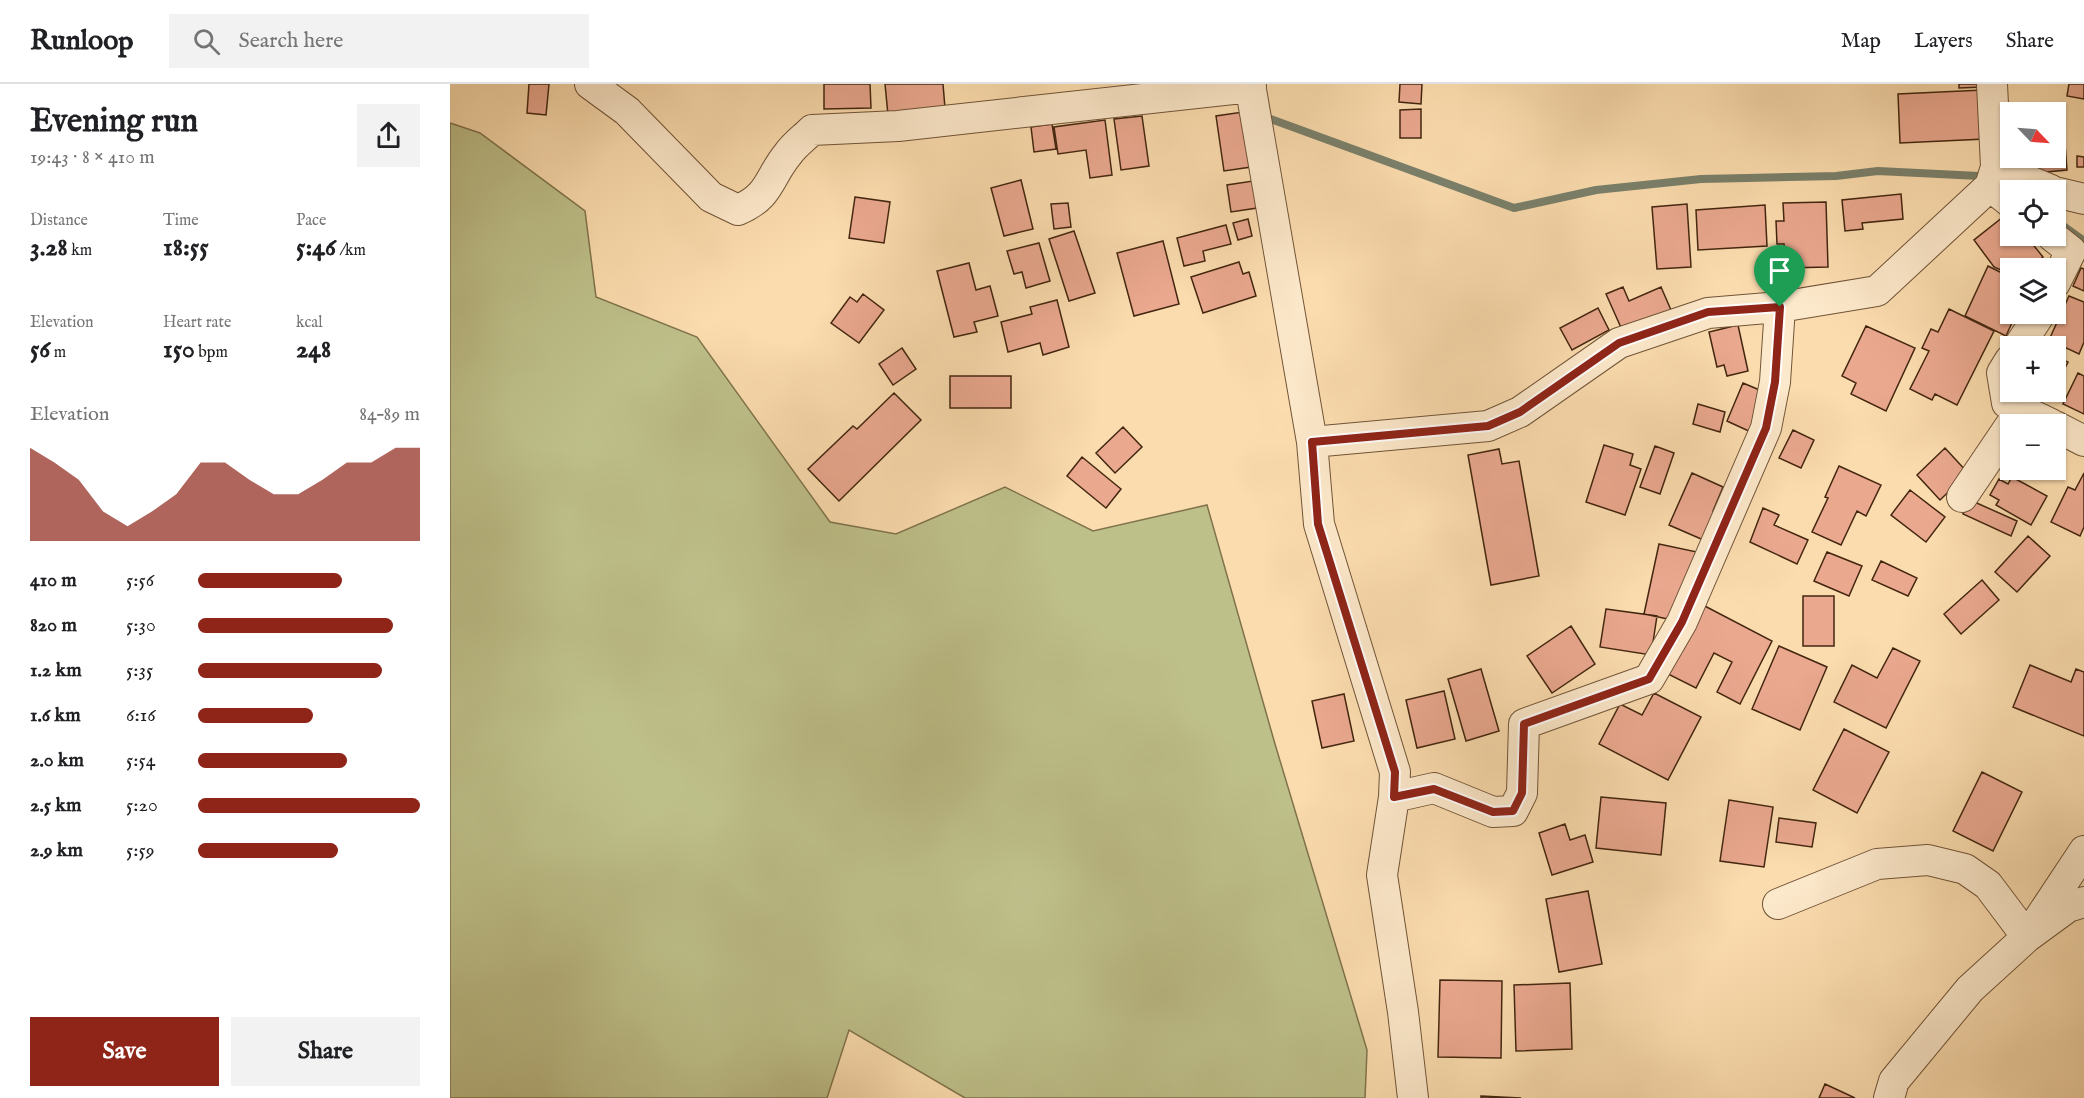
<!DOCTYPE html>
<html lang="en">
<head>
<meta charset="utf-8">
<style>
  :root { --surface:#fff; --page:#f2f2f2; --text:#202124; --muted:#757577; --line:#e0e0e0; --accent:#8f2418 }
  body { margin:0; font-family:"IM FELL English",serif; background:var(--page); color:var(--text); height:100vh; display:flex; flex-direction:column; font-size:22px; white-space:nowrap }
  * { box-sizing:border-box; margin:0 }
  p { font-size:20px; color:var(--muted) }
  .icon { flex:none; width:33px; height:33px; fill:none; stroke:currentColor; stroke-width:2; stroke-linecap:round; stroke-linejoin:round }
  .map { position:relative; flex:1; overflow:hidden }
  .panel { display:flex; flex-direction:column; background:var(--surface); width:450px }
  .panel>* { flex:none }
  .needle { width:39px; rotate:115deg }
  .controls { position:absolute; left:1550px; top:18px; display:grid; gap:12px }
  .controls a { display:grid; place-items:center; width:66px; height:66px; border-radius:0px; background:var(--surface); box-shadow:0 2px 4px #0004; font-size:30px }
  .pin { position:absolute; display:grid; place-items:center; width:51px; height:51px; color:#fff; margin:-62px -26px; border-radius:50% 50% 50% 0; rotate:-45deg; box-shadow:0 0 6px #0007 }
  .pin .icon { rotate:45deg }
  .round { display:grid; place-items:center; flex:none; width:63px; height:63px; border-radius:0px; background:var(--page) }
  .head { display:flex; align-items:center; justify-content:space-between; height:102px; padding:0 30px }
  h1 { font-size:33px; font-weight:700; line-height:45px }
  .stats { display:grid; grid-template-columns:repeat(3,1fr); gap:9px; height:102px; padding:6px 30px }
  .stats div { display:grid; align-content:center }
  .stats b { font-size:26px; font-weight:700 }
  .stats small { font-size:16px; font-weight:400 }
  .stats p { font-size:16px }
  .chart { height:168px; padding:12px 30px }
  .chart p { display:flex; justify-content:space-between }
  .chart svg { width:100%; height:108px; margin-top:6px; fill:var(--accent); opacity:.7 }
  .primary-button { display:flex; gap:12px; margin-top:auto; padding:12px 30px }
  .primary-button a { flex:1; height:69px; border-radius:0px; background:var(--accent); color:#fff; font-size:24px; font-weight:700; line-height:69px; text-align:center }
  .primary-button a+a { background:var(--page); color:var(--text) }
  ul { padding:0 30px; list-style:none; font-size:20px }
  li { display:grid; grid-template-columns:96px 72px 1fr; align-items:center; height:45px }
  li i { height:15px; border-radius:8px; background:var(--accent) }
  header { display:flex; align-items:center; gap:36px; box-sizing:border-box; height:84px; padding:0 30px; background:var(--surface); border-bottom:2px solid var(--line) }
  header strong { font-size:28px }
  nav { display:flex; gap:33px; margin-inline-start:auto; font-size:21px }
  .search { width:420px; height:54px; background:var(--page); display:flex; align-items:center; gap:15px; box-sizing:border-box; padding:0 21px; border-radius:0px; color:var(--muted); font-size:22px }
  main { display:flex; flex:1; min-height:0 }
  .map>svg:first-child { display:block }
  .green { fill:#bec08a; stroke:#80734c; stroke-width:1.5 }
  .lines { fill:none; stroke-linecap:round; stroke-linejoin:round }
  .stream { stroke:#7a806b; stroke-width:8 }
  .building { fill:#eaa88f; stroke:#43260f; stroke-width:1.5 }
  .minor-casing { stroke:#715437; stroke-width:32 }
  .minor { stroke:#fce8ca; stroke-width:30 }
  .route-casing { stroke:#fff; stroke-width:12 }
  .route { stroke:#8f2418; stroke-width:8 }
</style>
</head>
<body>
<header>
<strong>Runloop</strong>
<div class="search"><svg class="icon" aria-label="search" viewBox="0 0 24 24"><circle cx="10" cy="10" r="6"/><path d="M15 15l6 6"/></svg>Search here</div>
<nav><a>Map</a><a>Layers</a><a>Share</a></nav>
</header>
<main>
<section class="panel">
<div class="head"><div><h1>Evening run</h1><p>19:43 · 8 × 410 m</p></div><a class="round"><svg class="icon" aria-label="share" viewBox="0 0 24 24"><path d="M12 15V3M7 8l5-5 5 5M5 13v7h14v-7"/></svg></a></div>
<div class="stats">
<div><p>Distance</p><b>3.28<small> km</small></b></div>
<div><p>Time</p><b>18:55</b></div>
<div><p>Pace</p><b>5:46<small> /km</small></b></div>
</div>
<div class="stats">
<div><p>Elevation</p><b>56<small> m</small></b></div>
<div><p>Heart rate</p><b>150<small> bpm</small></b></div>
<div><p>kcal</p><b>248</b></div>
</div>
<div class="chart"><p><span>Elevation</span>84–89 m</p>
<svg viewBox="0 0 160 44" preserveAspectRatio="none"><path d="M0 44V6L10 12L20 19L30 32L40 38L50 32L60 25L70 12L80 12L90 19L100 25L110 25L120 19L130 12L140 12L150 6L160 6V44z"/></svg>
</div>
<ul>
<li><b>410 m</b>5:56<i style="width:65%"></i></li>
<li><b>820 m</b>5:30<i style="width:88%"></i></li>
<li><b>1.2 km</b>5:35<i style="width:83%"></i></li>
<li><b>1.6 km</b>6:16<i style="width:52%"></i></li>
<li><b>2.0 km</b>5:54<i style="width:67%"></i></li>
<li><b>2.5 km</b>5:20<i style="width:100%"></i></li>
<li><b>2.9 km</b>5:59<i style="width:63%"></i></li>
</ul>
<div class="primary-button"><a>Save</a><a>Share</a></div>
</section>
<div class="map">
<svg width="1634" height="1014" viewBox="0 0 1634 1014">
  <rect width="100%" height="100%" fill="#fbdcae"/>
  <filter id="stains"><feTurbulence type="fractalNoise" baseFrequency=".00333" numOctaves="4"/><feColorMatrix values="0 0 0 0 .2 0 0 0 0 .09 0 0 0 0 .02 0 0 0 .5 -.17"/></filter>
  <radialGradient id="worn" r=".72"><stop offset=".6" stop-color="#630" stop-opacity="0"/><stop offset="1" stop-color="#630" stop-opacity=".3"/></radialGradient>
  <path class="green" d="M0,39l30,10 105,78 11,86 101,40 133,185 66,12 109,-47 88,44 114,-26 68,239 92,306 -2,48h-400l-116,-68 -22,68h-377z"/>
  <g class="lines">
    <path class="stream" d="M818,34l246,90 82,-18 105,-11 135,-3 42,-5 101,5
      M1605,136l29,21"/>
  </g>
  <path class="building" d="M79,0h20l-3,31 -19,-2z
    M374,0h46l1,24 -47,1z
    M435,0h58l2,24 -57,7z
    M950,0h22l-1,20 -22,-2z
    M1509,0h24v3l-24,1z
    M1619,0h15v15l-17,-3z
    M1533,6l2,49 -85,4 -2,-49z
    M971,25v29h-21v-28z
    M793,28l8,55 -27,4 -8,-55z
    M692,32l7,50 -28,4 -7,-51z
    M655,36l7,55 -22,3 -4,-28 -28,4 -4,-27z
    M602,40l4,25 -22,3 -3,-25z
    M1615,60l2,26 -31,3 -1,-15h20v-13z
    M1627,72l7,1v10h-7z
    M571,96l12,49 -29,7 -13,-48z
    M803,97l4,27 -26,4 -4,-27z
    M1451,110l2,25 -41,4 1,6 -18,2 -3,-31z
    M405,113l35,5 -6,41 -35,-5z
    M1376,118l2,65 -43,1 -1,-24h-7l-1,-23h8l-1,-18z
    M618,119l3,24 -17,2 -3,-25z
    M1237,120l4,63 -34,2 -5,-62z
    M1315,121l2,41 -69,4 -2,-40z
    M1558,129l2,3v20h16l17,21 -12,11h-21v6l-16,-7 -20,-27z
    M798,135l4,17 -14,4 -5,-17z
    M776,141l5,19 -28,7 2,10 -21,5 -7,-28z
    M624,147l21,62 -26,8 -20,-62z
    M713,157l16,63 -45,12 -17,-63z
    M589,159l11,38 -24,7 -4,-16 -8,2 -7,-23z
    M789,178l4,12 6,-2 7,24 -53,17 -12,-36z
    M519,179l7,27 14,-4 8,30 -24,6 3,10 -23,5 -17,-66z
    M1538,182l22,11v37l5,2 -9,20 -41,-20z
    M1631,184l3,1v22l-11,-5z
    M1173,203l6,14 32,-14 10,23 -48,22 -17,-38z
    M413,210l21,16 -25,33 -28,-20 19,-26 7,5z
    M1619,212l15,6v40l-5,12 -30,-14z
    M607,216l12,47 -26,8 -3,-12 -32,9 -7,-30 31,-8 -2,-7z
    M1148,224l11,22 -37,20 -12,-22z
    M1499,225l45,22 -37,74 -22,-11 -3,6 -22,-11 19,-38 -7,-3 9,-19 7,3z
    M1288,241l10,46 -21,5 -3,-11 -7,2 -8,-35z
    M1416,242l49,22 -29,63 -35,-17 5,-11 -14,-7z
    M452,264l14,21 -23,16 -14,-21z
    M1605,272l13,6 -10,20 -3,-2z
    M1628,289l6,3v38l-21,-10z
    M500,292h61v32h-61z
    M1293,299l26,11 -16,39 -26,-12z
    M444,309l27,27 -82,81 -31,-32 45,-43 4,3z
    M1248,320l27,8 -5,20 -27,-8z
    M673,343l19,20 -27,26 -19,-20z
    M1343,346l21,10 -13,28 -22,-10z
    M1154,361l29,9 -3,11 11,4 -16,46 -39,-13z
    M1205,362l19,7 -14,41 -20,-7z
    M1495,364l23,25 -28,27 -23,-25z
    M1049,365l3,15 17,-3 20,115 -48,9 -23,-130z
    M632,373l39,32 -15,19 -39,-32z
    M1389,382l42,19 -15,31 -9,-5 -16,34 -29,-13 16,-34 -3,-1z
    M1242,389l31,14 -10,24 7,4 -12,27 -39,-17z
    M1634,389v54l-4,9 -29,-14 17,-35 7,3z
    M1562,393l35,19 -16,29 -35,-20 3,-5 -9,-5 9,-16 9,5z
    M1460,406l35,27 -19,25 -35,-27z
    M1520,416l47,21 -6,15 -48,-22z
    M1313,424l16,7 -5,10 34,15 -11,24 -47,-22z
    M1578,452l22,20 -33,36 -22,-20z
    M1209,460l38,8 -15,70 -38,-8z
    M1377,468l35,14 -13,30 -35,-15z
    M1431,477l36,17 -9,18 -36,-16z
    M1532,496l17,20 -38,34 -17,-20z
    M1353,512h31v50h-31z
    M1249,519l73,38 -32,63 -23,-12 15,-30 -18,-9 -18,35 -32,-16z
    M1156,525l51,7 -6,39 -51,-8z
    M1121,542l24,38 -43,29 -25,-37z
    M1329,562l48,21 -27,63 -48,-21z
    M1443,564l27,13 -34,67 -52,-26 18,-37 25,13z
    M1580,581l41,17 5,-13 8,3v64l-71,-29z
    M1031,585l18,62 -33,10 -18,-62z
    M994,607l11,48 -38,9 -11,-48z
    M1204,609l47,24 -33,63 -69,-36 21,-40 22,11z
    M894,610l10,47 -32,7 -10,-47z
    M1394,645l45,23 -32,61 -44,-23z
    M1532,688l40,20 -29,59 -40,-20z
    M1151,713l65,6 -5,52 -65,-7z
    M1279,716l44,7 -9,60 -44,-6z
    M1329,734l37,5 -4,24 -36,-5z
    M1115,740l5,16 15,-5 8,27 -41,13 -13,-42z
    M1138,807l14,73 -43,8 -13,-73z
    M990,896l62,1 -1,77 -63,-1z
    M1120,899l2,66 -56,2 -2,-66z
    M1375,1000l30,14h-36z
    M1031,1012l40,2h-40z"/>
  <g class="lines">
    <defs>
      <path id="minor" d="M140,0l37,27 84,86 27,13c33,-14 30,-32 50,-56 6,-9 16,-16 24,-24l86,-4 353,-39
        M800,0l62,358 7,82 76,248 -1,25 -12,78 21,137 10,86
        M1546,83l55,23
        M1540,102l20,16
        M1605,108l29,7
        M1602,152l19,15 -16,32
        M1569,262l21,-32
        M1560,276l-8,13 5,30 44,21
        M1605,342l29,15
        M862,358l176,-16 32,-14 99,-69 89,-30 72,-6
        M1512,413l48,-71
        M944,713l40,-9 59,24 20,-1 9,-18 2,-69 125,-45 33,-57 84,-194 9,-46 5,-75 97,-16 113,-105 6,-19 -4,-83
        M1328,820l99,-40 51,-4 37,9 23,16 39,52
        M1587,838l47,-71
        M1439,1014l5,-17 76,-92 57,-52 41,-30 16,-5"/>
    </defs>
    <use href="#minor" class="minor-casing"/>
    <use href="#minor" class="minor"/>
  </g>
  <g class="lines">
    <defs>
      <path id="route" d="M1330,223l-5,75 -9,46 -84,194 -33,57 -125,45 -2,69 -9,18 -20,1 -59,-23 -40,8 1,-25 -77,-248 -6,-82 176,-16 32,-14 99,-69 89,-31z"/>
    </defs>
    <use href="#route" class="route-casing"/>
    <use href="#route" class="route"/>
  </g>
  <rect width="100%" height="100%" filter="url(#stains)"/>
  <rect width="100%" height="100%" fill="url(#worn)"/>
</svg>
<div class="controls">
<a><svg class="needle" viewBox="-14 -14 28 28"><path d="M0-13l5 13h-10z" fill="#e53935"/><path d="M0 13l5-13h-10z" fill="#757577"/></svg></a>
<a><svg class="icon" aria-label="locate" viewBox="0 0 24 24"><circle cx="12" cy="12" r="6"/><path d="M12 2v4M12 18v4M2 12h4M18 12h4"/></svg></a>
<a><svg class="icon" aria-label="layers" viewBox="0 0 24 24"><path d="M12 4l9 5-9 5-9-5zM3 14l9 5 9-5"/></svg></a>
<a>+</a>
<a>−</a>
</div>
<div class="pin" style="left:1330px;top:223px;background:#1e9e55"><svg class="icon" aria-label="arrive" viewBox="0 0 24 24"><path d="M6 21V4h12l-3 4 3 4H6"/></svg></div>
</div>
</main>
</body>
</html>
